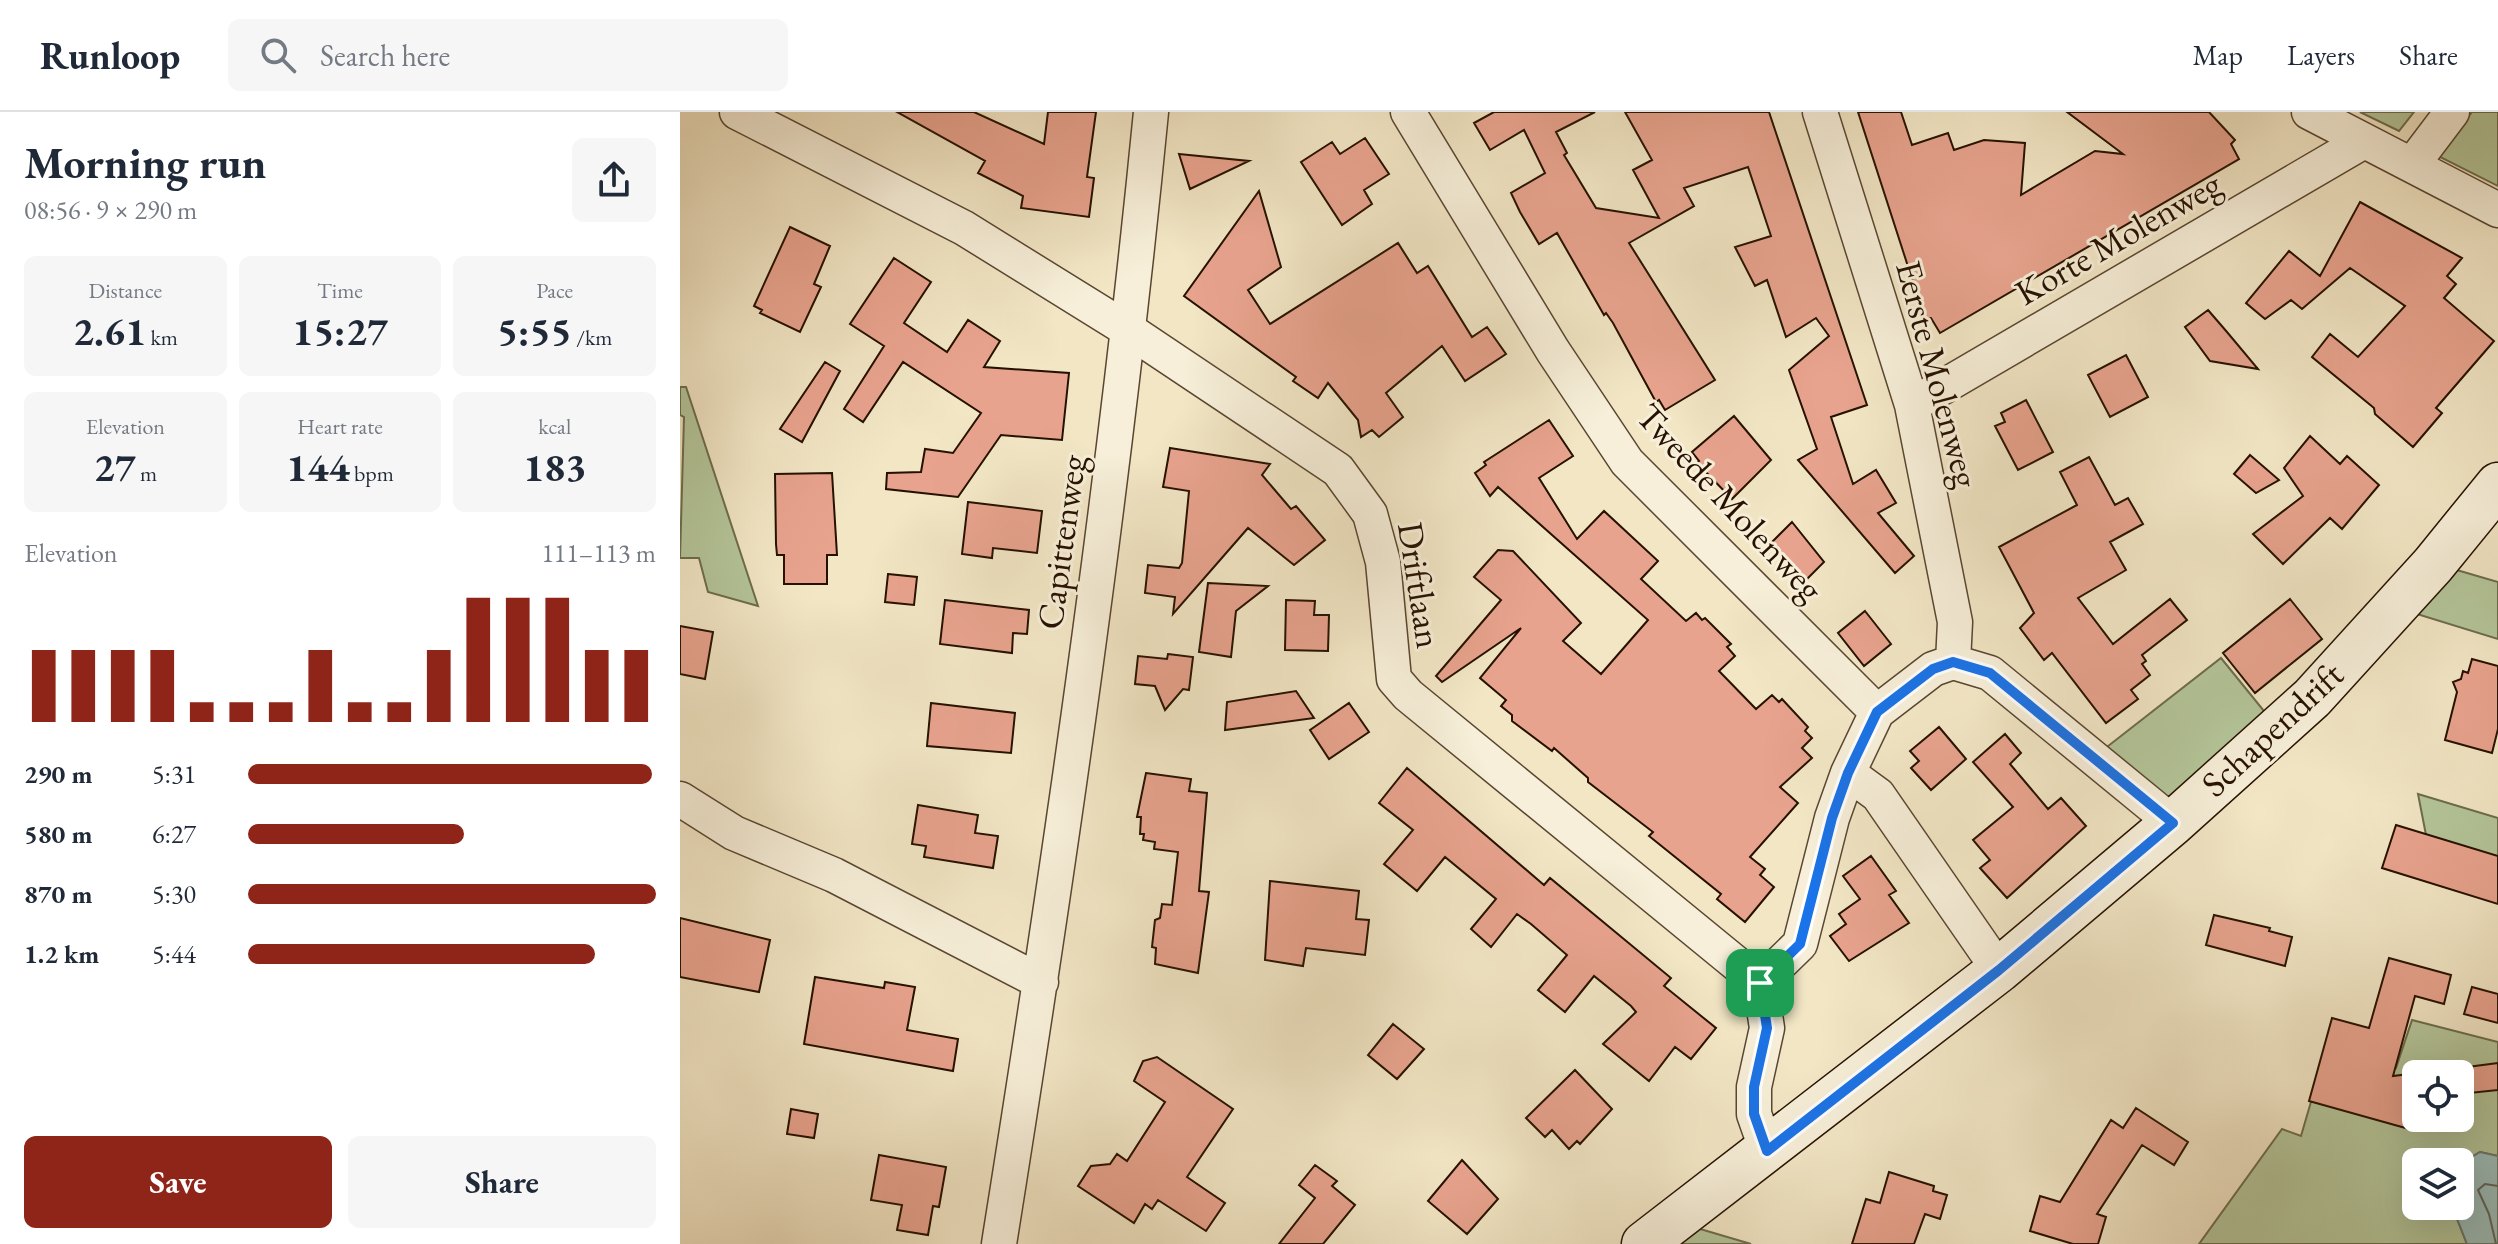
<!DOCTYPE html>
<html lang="en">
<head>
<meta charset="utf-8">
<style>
  :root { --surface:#fff; --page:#f6f6f7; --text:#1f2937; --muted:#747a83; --line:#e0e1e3; --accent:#8f2418 }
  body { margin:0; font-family:"EB Garamond",serif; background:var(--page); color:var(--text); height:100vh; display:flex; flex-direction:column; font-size:30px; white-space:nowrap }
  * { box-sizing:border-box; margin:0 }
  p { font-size:26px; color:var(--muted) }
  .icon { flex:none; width:44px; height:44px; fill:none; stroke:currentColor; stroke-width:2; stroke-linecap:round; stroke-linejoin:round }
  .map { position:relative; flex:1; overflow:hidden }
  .sheet { display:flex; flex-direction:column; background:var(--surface); width:680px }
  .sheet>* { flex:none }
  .fabs { position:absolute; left:1722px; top:948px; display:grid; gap:16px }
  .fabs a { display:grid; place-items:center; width:72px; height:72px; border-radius:12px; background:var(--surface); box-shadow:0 8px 32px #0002; font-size:40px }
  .pin { position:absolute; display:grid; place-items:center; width:68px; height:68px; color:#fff; margin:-34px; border-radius:16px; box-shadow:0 4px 12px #0006 }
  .round { display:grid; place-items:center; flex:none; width:84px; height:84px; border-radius:12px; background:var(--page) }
  .overview { display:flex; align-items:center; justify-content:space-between; height:136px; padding:0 24px }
  h1 { font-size:44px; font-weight:700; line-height:60px }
  .figures { display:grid; grid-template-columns:repeat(3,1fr); gap:12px; height:136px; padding:8px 24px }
  .figures div { display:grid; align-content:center; border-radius:12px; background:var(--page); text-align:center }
  .figures b { font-size:40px; font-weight:700 }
  .figures small { font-size:22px; font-weight:400 }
  .figures p { font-size:22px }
  .chart { height:224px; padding:16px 24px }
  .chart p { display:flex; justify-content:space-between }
  .chart svg { width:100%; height:144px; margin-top:8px; stroke:var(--accent); stroke-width:6 }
  .button { display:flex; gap:16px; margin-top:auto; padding:16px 24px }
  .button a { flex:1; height:92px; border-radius:12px; background:var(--accent); color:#fff; font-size:32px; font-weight:700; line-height:92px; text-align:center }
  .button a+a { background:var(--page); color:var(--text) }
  ul { padding:0 24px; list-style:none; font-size:26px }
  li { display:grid; grid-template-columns:128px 96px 1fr; align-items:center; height:60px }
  li i { height:20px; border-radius:10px; background:var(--accent) }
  header { display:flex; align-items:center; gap:48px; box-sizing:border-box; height:112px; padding:0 40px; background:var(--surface); border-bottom:2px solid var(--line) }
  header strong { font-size:38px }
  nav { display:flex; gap:44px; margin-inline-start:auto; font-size:28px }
  .search { width:560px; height:72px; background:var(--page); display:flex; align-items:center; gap:20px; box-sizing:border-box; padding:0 28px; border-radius:12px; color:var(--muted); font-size:30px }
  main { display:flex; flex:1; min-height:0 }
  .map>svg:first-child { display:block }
  .green { fill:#b4c69a; stroke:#6d6c4d; stroke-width:2; fill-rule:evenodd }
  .water { fill:#9cbeba; stroke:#6d7970; stroke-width:2 }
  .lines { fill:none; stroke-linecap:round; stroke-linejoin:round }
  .shore { stroke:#61685d; stroke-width:2 }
  .building { fill:#e8a38e; stroke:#261100; stroke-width:2 }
  .street-casing { stroke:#594631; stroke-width:37 }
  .secondary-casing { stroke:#261100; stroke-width:47 }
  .street { stroke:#f7efd9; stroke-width:34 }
  .secondary { stroke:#f7efd9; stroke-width:44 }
  .route-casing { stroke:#fff; stroke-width:16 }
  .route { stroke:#1a73e8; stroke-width:10 }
  .labels { text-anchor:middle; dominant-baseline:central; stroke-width:6; stroke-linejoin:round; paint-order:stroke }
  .street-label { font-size:36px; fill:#261100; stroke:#f7efd9 }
</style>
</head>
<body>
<header>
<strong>Runloop</strong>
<div class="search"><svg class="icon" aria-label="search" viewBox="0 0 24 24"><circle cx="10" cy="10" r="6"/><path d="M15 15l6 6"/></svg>Search here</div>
<nav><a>Map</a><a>Layers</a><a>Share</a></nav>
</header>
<main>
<section class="sheet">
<div class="overview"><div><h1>Morning run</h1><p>08:56 · 9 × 290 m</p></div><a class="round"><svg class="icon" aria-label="share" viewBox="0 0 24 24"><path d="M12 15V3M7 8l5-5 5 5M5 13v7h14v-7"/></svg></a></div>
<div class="figures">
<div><p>Distance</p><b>2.61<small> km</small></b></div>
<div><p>Time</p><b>15:27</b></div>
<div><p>Pace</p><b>5:55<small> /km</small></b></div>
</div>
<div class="figures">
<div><p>Elevation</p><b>27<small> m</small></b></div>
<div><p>Heart rate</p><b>144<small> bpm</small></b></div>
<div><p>kcal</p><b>183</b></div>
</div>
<div class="chart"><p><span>Elevation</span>111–113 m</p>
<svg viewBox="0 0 160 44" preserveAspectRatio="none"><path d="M5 44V22M15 44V22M25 44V22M35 44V22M45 44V38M55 44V38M65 44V38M75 44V22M85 44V38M95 44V38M105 44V22M115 44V6M125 44V6M135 44V6M145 44V22M155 44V22"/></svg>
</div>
<ul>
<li><b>290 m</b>5:31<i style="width:99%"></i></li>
<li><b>580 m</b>6:27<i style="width:53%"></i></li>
<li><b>870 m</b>5:30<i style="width:100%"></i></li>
<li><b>1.2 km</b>5:44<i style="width:85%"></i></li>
</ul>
<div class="button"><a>Save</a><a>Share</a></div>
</section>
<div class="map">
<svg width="1818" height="1132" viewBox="0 0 1818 1132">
  <rect width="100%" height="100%" fill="#f2e6c5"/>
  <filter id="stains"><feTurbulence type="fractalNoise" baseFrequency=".0025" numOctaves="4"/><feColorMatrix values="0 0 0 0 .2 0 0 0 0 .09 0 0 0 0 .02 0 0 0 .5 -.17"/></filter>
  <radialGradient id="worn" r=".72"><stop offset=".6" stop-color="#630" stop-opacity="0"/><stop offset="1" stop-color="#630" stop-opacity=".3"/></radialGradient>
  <path class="green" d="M1680,0h54l-15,19z
    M1792,0h26v74l-60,-30z
    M0,275h6l72,219 -50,-14 -9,-34h-19l4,-141 -4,-2z
    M1763,454l55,16v57l-94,-29z
    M1541,546l47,58 -86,82 -24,4 -55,-52z
    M1738,682l80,24v50l-72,-33z
    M1732,908l86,22v114l-18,-4 -20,12 -44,-2v44h36l15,38h-268l83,-115 19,7 26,-89 69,21zM1736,962h44v44h-44z
    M1010,1114l61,18h-85z"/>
  <path class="water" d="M1800,1040l18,4v88h-31l-15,-38h8v-42z"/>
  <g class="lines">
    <path class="shore" d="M1816,1132l-7,-30 -11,-24 7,-6 13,2"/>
  </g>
  <path class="building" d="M217,0h77l70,32 4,-32h48l-9,65 7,1 -5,39 -68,-9 2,-12 -45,-23 7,-12z
    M814,0h101l-39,20 11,21 -3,2 32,53 63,10 -26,-48 19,-10 -27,-48h144l98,293 -36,12 22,67 23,-14 20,33 -18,10 36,43 -19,17 -97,-113 19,-11 -28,-79 40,-34 -13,-18 -30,19 -19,-57 -12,6 -20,-39 36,-11 -23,-69 -64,21 10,18 -65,37 86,137 -50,30 -6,-10 -3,2 -43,-79 -7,-10 -2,2 -47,-82 -18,11 -19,-32 -9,-19 34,-20 -21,-43 -34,20 -16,-27z
    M1178,0h43l11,33 36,-12 6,17 30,-10 41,3 -4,52 74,-44 28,3 -56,-42h142l26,28 -4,4 8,15 -299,174 -9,-15 -6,1z
    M685,26l24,36 -25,16 8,14 -30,21 -41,-63 31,-20 8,12z
    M499,42l70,7 -59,28z
    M579,79l22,76 -33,23 22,34 128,-81 19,30 11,-7 44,71 15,-10 19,27 -41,27 -23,-35 -56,47 17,24 -24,20 -7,-7 -11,7 -3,-17 -30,-37 -10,15 -25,-17 3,-4 -112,-81z
    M1680,90l102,56 -15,18 9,8 -12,14 50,43 -58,67 6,5 -29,34 -38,-33 -1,-6 -62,-51 18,-23 28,23 47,-51 -55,-38 -48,41 -11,-9 -26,19 -19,-16 43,-52 31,25z
    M110,115l40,19 -16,38 7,3 -21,45 -40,-19 2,-3 -8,-4z
    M214,146l37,24 -27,41 43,29 21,-32 32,21 -16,26 85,6 -7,67 -61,-5 -43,62 -72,-8 1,-16 34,-1 4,-23 28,4 28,-40 -78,-51 -40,60 -19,-13 40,-63 -34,-22z
    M1528,198l19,22 31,37 -48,-8 -25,-34z
    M1446,243l22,42 -38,20 -22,-42z
    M145,250l15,9 -38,71 -22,-13z
    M1346,288l27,52 -35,18 -23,-44 10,-4 -4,-9z
    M1054,304l37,44 -39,39 -35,-36 2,-2 -7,-9z
    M869,308l24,36 -34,22 38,61 27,-28 54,50 -17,18 45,42 10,-8 6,7 3,-2 26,26 -4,3 8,9 -16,15 37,38 16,-14 7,7 3,-3 26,28 -3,4 7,7 -10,10 10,10 -32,29 18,16 -48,54 15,12 -5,6 14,12 -29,35 -28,-23 4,-5 -72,-58 4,-4 -65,-50v-4l-34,-30 -2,3 -40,-30v-6l-11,-9 5,-6 -26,-22 41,-50 -79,54 -6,-6 65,-76 -27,-23 24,-27 15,1 68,72 -18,18 38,33 47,-54 -150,-133 -8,9 -15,-23 11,-8 -2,-3z
    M1630,324l30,28 7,-8 32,29 -37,44 -12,-11 -47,46 -30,-30 50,-38 -19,-28z
    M490,336l100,16 -8,11 29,34 5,-3 29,34 -31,25 -46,-37 -75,86 2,-17 -30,-4 3,-28 31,3 3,-5 7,-72 -26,-4z
    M1570,343l29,25 -23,13 -22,-19z
    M1409,345l26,48 13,-7 15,26 -33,18 16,28 -48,28 35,46 57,-45 17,21 -45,35 4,6 -4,3 8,11 -19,15 7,9 -32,24 -54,-70 -8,7 -24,-32 14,-15 -35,-66 78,-42 -17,-33z
    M152,361l5,82h-10v29h-43v-29h-7l-1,-11 -1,-70z
    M288,390l74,9 -5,42 -44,-5 -1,10 -30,-4z
    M1112,410l32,40 -20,20 -35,-37z
    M208,462l29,3 -3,28 -29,-3z
    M528,471l60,3 -32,25 -5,46 -32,-5z
    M1610,487l32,40 -67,54 -32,-40z
    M265,488l84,10 -2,24 -14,-1 -1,20 -72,-9z
    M606,488l29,1 -1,14h15l-1,36 -43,-1z
    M1185,499l26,33 -27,22 -26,-33z
    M0,514l33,6 -8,47 -25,-5z
    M488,542l25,3 -4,33 -6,-1 -18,21 -10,-24 -20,-2 3,-28 29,3z
    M1792,547l26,7v63l-6,24 -47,-13 12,-48 -4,-10 8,-3 2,-8 5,2z
    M616,579l18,27 -89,12 2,-28z
    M251,591l84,10 -4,40 -84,-7z
    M669,591l20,29 -40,27 -19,-29z
    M1259,615l27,32 -35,31 -20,-22 8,-7 -9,-10z
    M1325,622l16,19 -11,11 38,45 13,-11 25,28 -79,72 -27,-30 10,-8 -17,-20 40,-33 -40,-45z
    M727,656l137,117 6,-7 121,100 -7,8 52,42 -25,31 -16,-12 -26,34 -46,-37 33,-32 -5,-6 -37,-30 -29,36 -27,-22 29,-35 -36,-31 -14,-10 -26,33 -20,-18 25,-30 -51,-42 -28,34 -33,-27 29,-34 -34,-27z
    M466,661l45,6 -2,12 18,2 -8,98 10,1 -11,81 -43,-9 1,-16 -4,-1 3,-27 5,-2 2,-14 10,1 6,-53 -24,-3 1,-7 -12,-2 1,-6h-4l1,-17h-4z
    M238,693l60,10 -3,18 23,3 -5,32 -69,-11 2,-11 -14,-2z
    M1716,713l102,31v48l-116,-36z
    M1191,744l25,35 -7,4 20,28 -60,38 -19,-25 16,-12 -7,-10 21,-15 -17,-23z
    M590,769l89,10 -3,28 13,1 -4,35 -59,-7 -3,18 -38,-6z
    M1534,803l56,13 -1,3 23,6 -7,29 -79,-21z
    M0,806l90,22 -11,52 -79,-15z
    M1709,846l62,17 -7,29 -29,-8 -22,80 32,-4 -9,2v29l-7,26 -100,-28 23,-83 37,10z
    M135,865l69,11 1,-6 30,5 -8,43 51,9 -5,32 -149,-27z
    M1792,875l26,7v29l-34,-9z
    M713,912l31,25 -27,30 -29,-24z
    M477,945l76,52 -46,68 38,26 -19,28 -48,-31 -6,9 -7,-5 -11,19 -56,-37 13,-20 19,-2 7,-10 10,7 38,-59 -31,-21 9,-20z
    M1818,951v27l-38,4v-26z
    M895,958l37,39 -32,35 -3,-3 -8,8 -17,-19 -7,7 -19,-19z
    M1456,996l52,34 -14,23 -32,-20 -45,69 9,3 -8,27h-25l-43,-13 10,-35 20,6 51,-82 12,8z
    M111,997l27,5 -4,24 -27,-4z
    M199,1043l67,12 -7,40 -6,-1 -5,29 -31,-5 5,-25 -31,-5z
    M782,1048l36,39 -31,35 -39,-33z
    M635,1053l22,16 -5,5 23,19 -32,39h-44l36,-46 -16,-13z
    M1209,1060l45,14 -1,5 14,4 -7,24 -15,-5 -11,30h-62l14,-45 14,4z"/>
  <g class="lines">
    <defs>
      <path id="street" d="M57,0l227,116 166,103 208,139 32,44 13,48 11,117 14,16 352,288 7,45 -13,59v27l13,37
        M728,0l145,239 74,111 250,250 -29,61 -16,45 -32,126 -40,39
        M1140,0l92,293 43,217 -2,40 37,11 183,150
        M1629,0l189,98
        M1732,53l40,-53
        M1232,293l452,-264
        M1197,600l56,-43 20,-7
        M1168,661l30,22 121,175
        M0,687l54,34 100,42 207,107
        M319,1132c60,-376 115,-753 152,-1132"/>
      <path id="secondary" d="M964,1132l355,-274 174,-147 139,-125 121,-133 65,-80"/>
    </defs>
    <use href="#street" class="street-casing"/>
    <use href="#secondary" class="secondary-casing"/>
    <use href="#street" class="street"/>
    <use href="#secondary" class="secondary"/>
  </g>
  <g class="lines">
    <defs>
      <path id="route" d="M1273,550l37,11 183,150 -174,147 -232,181 -13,-37v-27l13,-59 -7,-45 40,-39 32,-126 16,-45 29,-61 56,-43z"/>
    </defs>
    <use href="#route" class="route-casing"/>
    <use href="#route" class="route"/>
  </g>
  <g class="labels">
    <g class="street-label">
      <text transform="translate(1438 126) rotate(-30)">Korte Molenweg</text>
      <text transform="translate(1258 262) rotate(75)">Eerste Molenweg</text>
      <text transform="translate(1050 390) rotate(47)">Tweede Molenweg</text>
      <text transform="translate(381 430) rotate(-82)">Capittenweg</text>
      <text transform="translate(740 473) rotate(81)">Driftlaan</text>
      <text transform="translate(1592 617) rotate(-43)">Schapendrift</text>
    </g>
  </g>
  <rect width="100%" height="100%" filter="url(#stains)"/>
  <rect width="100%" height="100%" fill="url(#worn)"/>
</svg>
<div class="fabs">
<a><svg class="icon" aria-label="locate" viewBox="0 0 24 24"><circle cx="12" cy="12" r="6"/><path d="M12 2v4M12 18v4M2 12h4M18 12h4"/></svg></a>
<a><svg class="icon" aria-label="layers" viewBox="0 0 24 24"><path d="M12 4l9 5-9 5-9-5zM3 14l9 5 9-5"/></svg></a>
</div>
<div class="pin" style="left:1080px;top:871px;background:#1e9e55"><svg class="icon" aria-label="arrive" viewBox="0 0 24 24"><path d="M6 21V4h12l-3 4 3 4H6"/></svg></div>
</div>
</main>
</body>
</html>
